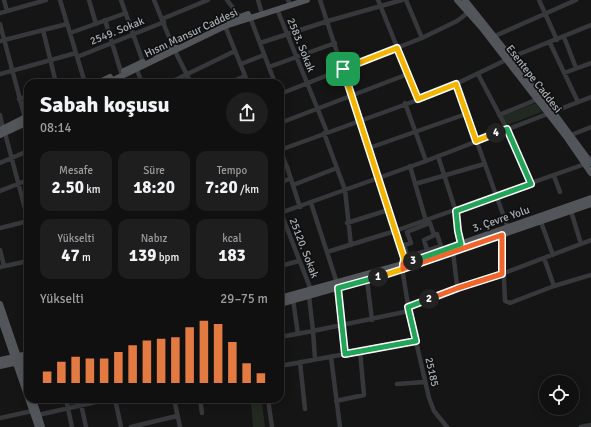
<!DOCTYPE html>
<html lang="tr">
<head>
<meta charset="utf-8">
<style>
  :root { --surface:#101010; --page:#1e1e1e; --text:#f1f3f6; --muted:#9c9d9f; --line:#303030; --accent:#e27a41 }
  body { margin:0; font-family:Signika,sans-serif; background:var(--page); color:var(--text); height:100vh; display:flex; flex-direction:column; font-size:15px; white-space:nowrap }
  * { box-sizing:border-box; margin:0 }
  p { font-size:13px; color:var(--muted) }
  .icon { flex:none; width:22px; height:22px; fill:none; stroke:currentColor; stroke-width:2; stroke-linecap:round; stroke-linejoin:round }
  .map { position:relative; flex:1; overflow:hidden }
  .drawer { position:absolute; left:24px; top:79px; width:260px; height:324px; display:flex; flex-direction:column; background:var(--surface); border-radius:12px; box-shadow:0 2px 10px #0003,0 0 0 1px var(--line) }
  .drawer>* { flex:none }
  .tools { position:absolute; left:539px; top:375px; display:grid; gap:8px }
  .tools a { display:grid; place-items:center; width:40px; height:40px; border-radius:50%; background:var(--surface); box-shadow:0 2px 10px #0003,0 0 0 1px var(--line); font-size:20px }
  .pin { position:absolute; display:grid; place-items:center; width:34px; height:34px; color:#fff; margin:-17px; border-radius:8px; box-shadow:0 2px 6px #0006 }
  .km { position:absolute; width:20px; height:20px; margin:-10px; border-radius:50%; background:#222; color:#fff; font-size:11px; line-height:20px; text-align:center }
  .round { display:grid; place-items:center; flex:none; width:42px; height:42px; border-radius:21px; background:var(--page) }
  .summary { display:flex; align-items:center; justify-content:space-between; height:68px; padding:0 16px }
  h1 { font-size:22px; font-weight:700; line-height:30px }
  .stats { display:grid; grid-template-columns:repeat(3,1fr); gap:6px; height:68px; padding:4px 16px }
  .stats div { display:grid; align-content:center; border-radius:10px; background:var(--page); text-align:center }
  .stats b { font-size:17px; font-weight:700 }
  .stats small { font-size:11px; font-weight:400 }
  .stats p { font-size:11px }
  .chart { height:112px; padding:8px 16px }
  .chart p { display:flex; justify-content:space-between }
  .chart svg { width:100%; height:72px; margin-top:4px; stroke:var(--accent); stroke-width:6 }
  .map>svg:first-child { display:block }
  .green { fill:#222921 }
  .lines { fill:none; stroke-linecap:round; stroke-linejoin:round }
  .minor { stroke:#36383b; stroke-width:4.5 }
  .major { stroke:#52565a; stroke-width:6 }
  .split-1-casing { stroke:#fff; stroke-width:8 }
  .split-2-casing { stroke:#fff; stroke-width:8 }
  .split-3-casing { stroke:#fff; stroke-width:8 }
  .split-4-casing { stroke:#fff; stroke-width:8 }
  .split-5-casing { stroke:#fff; stroke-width:8 }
  .split-1 { stroke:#f5b400; stroke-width:5 }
  .split-2 { stroke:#22a559; stroke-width:5 }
  .split-3 { stroke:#f0652b; stroke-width:5 }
  .split-4 { stroke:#22a559; stroke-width:5 }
  .split-5 { stroke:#f5b400; stroke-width:5 }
  .labels { text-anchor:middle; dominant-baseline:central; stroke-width:3.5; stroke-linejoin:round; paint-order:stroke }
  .street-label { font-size:11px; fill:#a8b0b5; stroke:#101011 }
</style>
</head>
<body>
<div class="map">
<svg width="591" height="427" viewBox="0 0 591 427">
  <rect width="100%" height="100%" fill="#151516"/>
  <path class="green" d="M536,103l6,9 -35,13 -5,-9z
    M262,403l3,24h-12l-2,-23z"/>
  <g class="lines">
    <path class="minor" d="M4,0l3,11
      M60,0l25,83
      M89,0l7,24
      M121,0l22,62
      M154,0l19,47 18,36
      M227,0l12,16
      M258,0l3,10
      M288,0l1,2
      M320,0l84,258 -1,16 6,37 20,87 5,13 13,16
      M378,0l40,99
      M406,0l16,38
      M539,0l18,40
      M277,9l50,123
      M0,13l46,-13
      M250,17l25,66
      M162,19l46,-19
      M105,20l16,52
      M0,24l25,94
      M225,26l23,57
      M43,30l13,53
      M70,33l56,-20
      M495,36l81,-36
      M564,37l12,31
      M0,41l67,-17
      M260,43l68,-22 74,-21
      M550,43l28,59
      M77,57l87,-35
      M241,64l23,-9
      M269,67l66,-24
      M137,70l5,13
      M564,73l27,-10
      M0,74l76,-21
      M478,74l29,55 24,55
      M169,83l66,-32
      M229,83l16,-7
      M456,84l52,144
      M280,94l142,-56 35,-17 12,-9
      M19,99l9,-3
      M405,103l21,58
      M0,115l3,14
      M499,115l39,-16
      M280,123l128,-49
      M5,133l23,87
      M324,133l21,57 6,55
      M571,135l20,-8
      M369,148l97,-34
      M280,150l157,-57 75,-36 79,-32
      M280,150l7,17 13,40
      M438,156l19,59 1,16 3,13
      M0,163l28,-12
      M410,166l16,55
      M554,176l6,16
      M280,183l11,-5
      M415,184l69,-20
      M293,185l44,-17
      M0,191l28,-11
      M311,203l26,80
      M571,211l10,33
      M280,213l146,-52 165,-64
      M281,213l30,77
      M541,222l12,33
      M347,223l41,-13
      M0,228l28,-7
      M502,235l3,66 5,2 44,-17
      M0,250l4,16
      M427,250l-3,-10 13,-6 4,12 -33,11 -4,-12 7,-2 -4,-11 23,-9 4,12
      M327,252l68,-21 190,-67
      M453,252l4,33 3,3 42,-14 89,-34
      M544,258l10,28 37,-11
      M280,266l19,-5
      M0,267l28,-6
      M367,280l5,40
      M338,288l7,66
      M293,300l5,34
      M408,307l50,-19
      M280,337l33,-6 -4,-35
      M331,357l9,70
      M315,359l-2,-28 96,-20
      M300,362l5,47
      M280,366l136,-25
      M397,384l27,-2
      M66,399l6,28
      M115,399l6,28
      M174,399l6,28
      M200,399l2,14
      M268,399l4,28
      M336,401l28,-6 -4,-44
      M81,404l5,23
      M38,415l71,-16
      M0,418l32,-7
      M131,427l46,-11
      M581,427l10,-2"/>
    <path class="major" d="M457,0l24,27 86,111 24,35
      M465,0l72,90 54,73
      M229,21l19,-7
      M156,55l19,-9
      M124,71l19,-9
      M98,83l12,-6
      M107,83l118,-57 82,-26
      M0,130l28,-14
      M0,135l28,-13
      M280,298l123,-34 188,-66
      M0,304l28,82
      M280,304l123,-35 188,-65
      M0,317l38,110
      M0,360l28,-6
      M0,366l28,-6
      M33,399l9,28"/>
  </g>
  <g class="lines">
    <defs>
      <path id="split-1" d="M343,69l61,189 -1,11 -25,8"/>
      <path id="split-2" d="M378,277l-40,11 7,66 71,-13 -8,-34 21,-8"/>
      <path id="split-3" d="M413,261l-10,3v5l99,-34v39l-44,14 -29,11"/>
      <path id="split-4" d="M413,261l48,-17 -3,-13 -2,-20 75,-27 -24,-55 -11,4"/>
      <path id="split-5" d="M343,69l54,-21 21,51 38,-15 20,57 20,-8"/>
    </defs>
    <use href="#split-1" class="split-1-casing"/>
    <use href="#split-2" class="split-2-casing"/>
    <use href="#split-3" class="split-3-casing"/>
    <use href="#split-4" class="split-4-casing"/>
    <use href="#split-5" class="split-5-casing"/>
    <use href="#split-1" class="split-1"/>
    <use href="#split-2" class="split-2"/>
    <use href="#split-3" class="split-3"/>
    <use href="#split-4" class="split-4"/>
    <use href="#split-5" class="split-5"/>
  </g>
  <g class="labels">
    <g class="street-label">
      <text transform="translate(117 31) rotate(-22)">2549. Sokak</text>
      <text transform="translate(191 33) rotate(-25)">Hısnı Mansur Caddesi</text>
      <text transform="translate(301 45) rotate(68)">2583. Sokak</text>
      <text transform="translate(534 79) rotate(52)">Esentepe Caddesi</text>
      <text transform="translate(501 219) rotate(-19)">3. Çevre Yolu</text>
      <text transform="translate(304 248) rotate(69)">25120. Sokak</text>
      <text transform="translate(432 372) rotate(77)">25185</text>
    </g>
  </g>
</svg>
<div class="tools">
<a><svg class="icon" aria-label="locate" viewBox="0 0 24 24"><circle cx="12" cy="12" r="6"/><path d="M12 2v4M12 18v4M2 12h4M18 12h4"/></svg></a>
</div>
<div class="pin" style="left:343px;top:69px;background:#1e9e55"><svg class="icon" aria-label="arrive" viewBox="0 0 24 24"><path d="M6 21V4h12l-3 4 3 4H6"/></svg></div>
<b class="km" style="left:378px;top:277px">1</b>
<b class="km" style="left:429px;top:299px">2</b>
<b class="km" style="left:413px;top:261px">3</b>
<b class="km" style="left:496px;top:133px">4</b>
<section class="drawer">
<div class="summary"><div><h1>Sabah koşusu</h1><p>08:14</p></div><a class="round"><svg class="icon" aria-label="share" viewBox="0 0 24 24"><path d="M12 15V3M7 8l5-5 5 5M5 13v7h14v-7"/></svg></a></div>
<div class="stats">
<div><p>Mesafe</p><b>2.50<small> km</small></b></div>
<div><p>Süre</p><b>18:20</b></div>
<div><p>Tempo</p><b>7:20<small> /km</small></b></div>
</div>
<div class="stats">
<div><p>Yükselti</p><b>47<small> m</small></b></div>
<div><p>Nabız</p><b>139<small> bpm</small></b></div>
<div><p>kcal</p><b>183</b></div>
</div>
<div class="chart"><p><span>Yükselti</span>29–75 m</p>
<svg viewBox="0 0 160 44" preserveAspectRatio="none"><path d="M5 44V37M15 44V31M25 44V28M35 44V29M45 44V29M55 44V25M65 44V21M75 44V18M85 44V17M95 44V16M105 44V10M115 44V6M125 44V8M135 44V19M145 44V32M155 44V38"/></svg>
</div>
</section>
</div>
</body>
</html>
